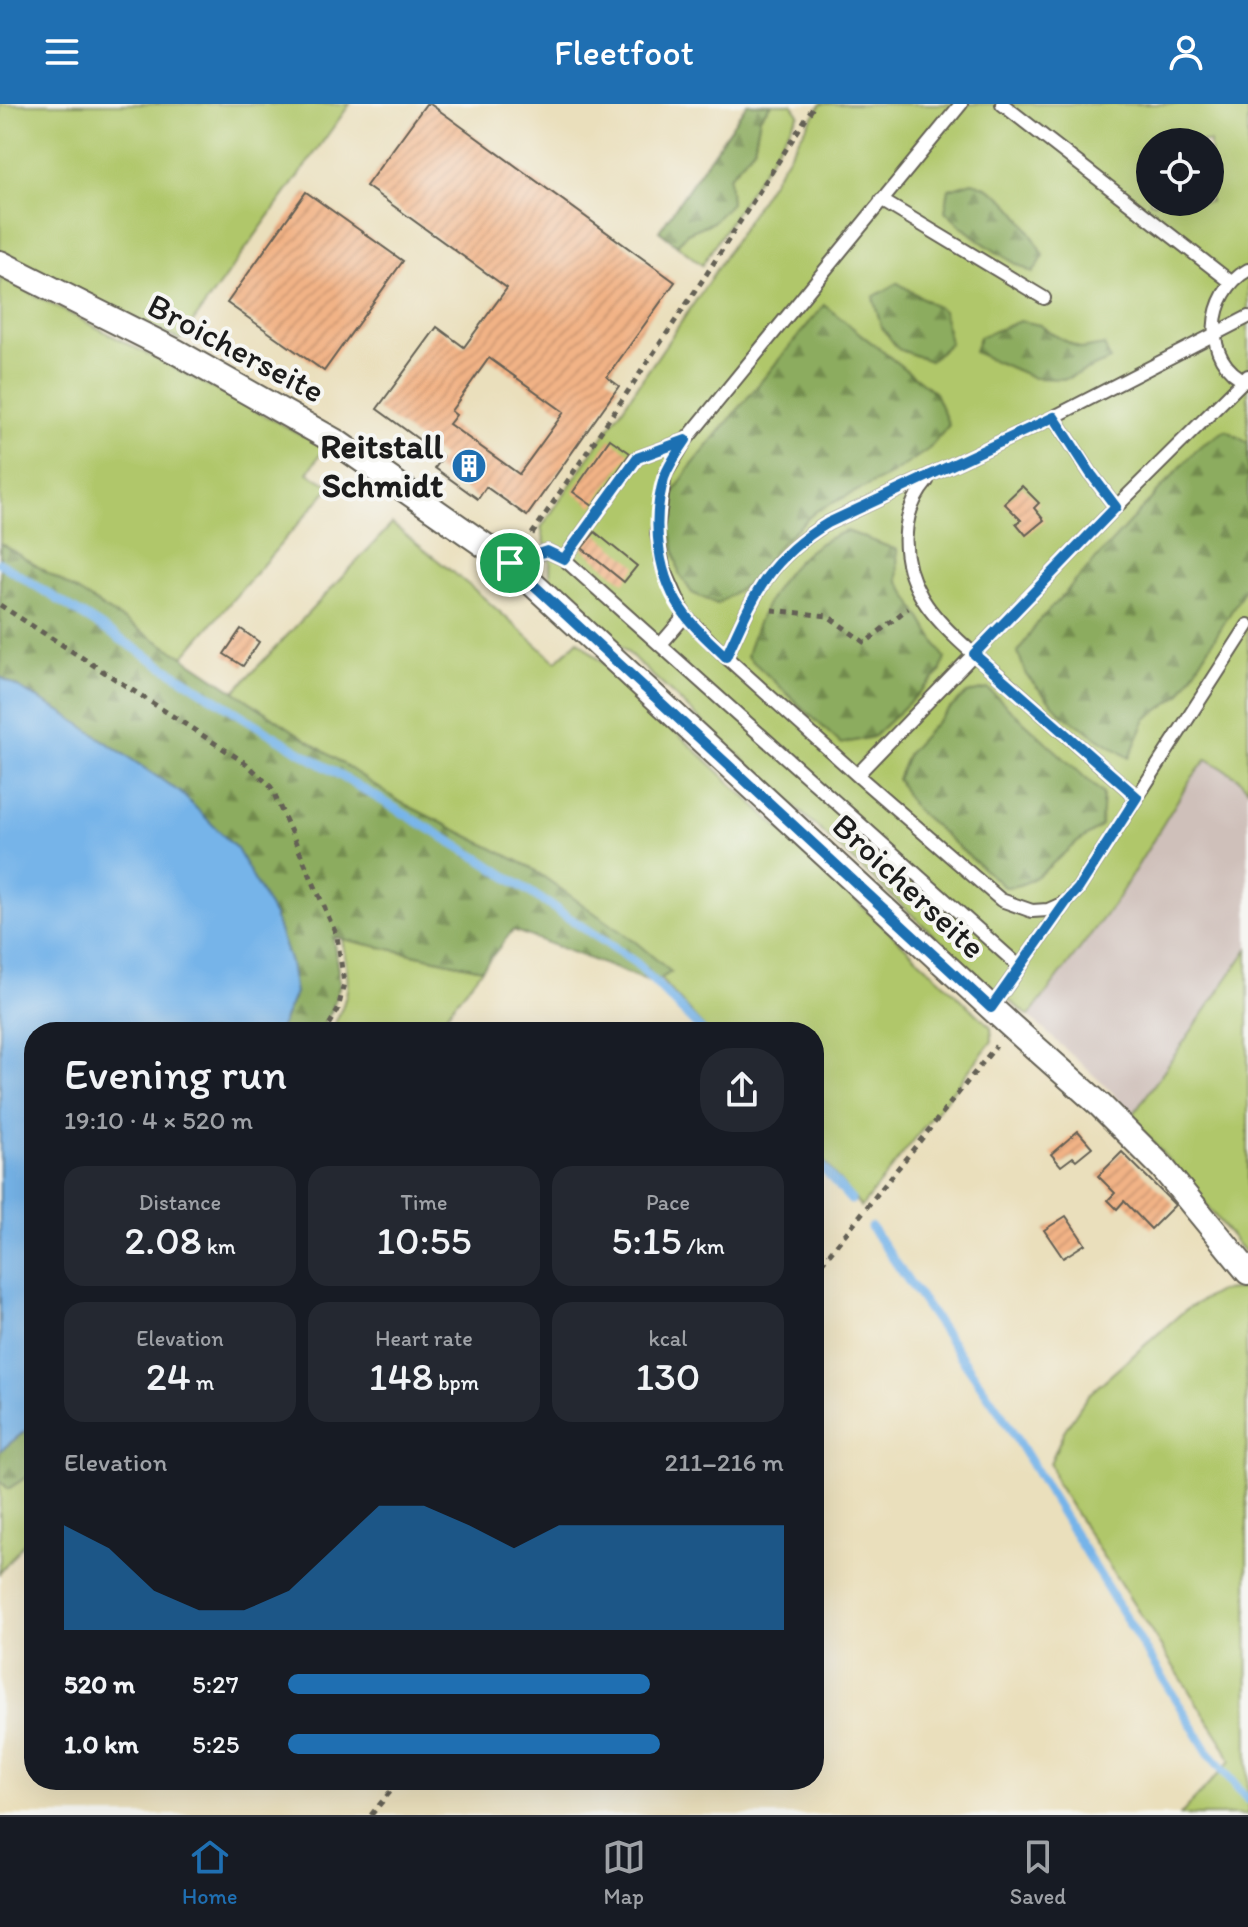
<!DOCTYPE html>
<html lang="en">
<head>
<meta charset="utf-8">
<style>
  :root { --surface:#171b24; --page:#242831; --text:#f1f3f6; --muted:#9ea1a6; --line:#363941; --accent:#1f6fb2 }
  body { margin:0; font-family:Itim,sans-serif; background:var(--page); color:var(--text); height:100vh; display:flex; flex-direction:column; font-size:30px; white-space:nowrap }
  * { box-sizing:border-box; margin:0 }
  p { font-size:26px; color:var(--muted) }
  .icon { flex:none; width:44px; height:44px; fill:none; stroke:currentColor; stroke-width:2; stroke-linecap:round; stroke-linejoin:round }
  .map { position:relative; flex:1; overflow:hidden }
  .panel { position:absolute; left:24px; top:918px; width:800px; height:768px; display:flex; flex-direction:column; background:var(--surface); border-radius:32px; box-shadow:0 8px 32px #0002 }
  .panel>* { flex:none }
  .controls { position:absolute; left:1136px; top:24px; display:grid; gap:16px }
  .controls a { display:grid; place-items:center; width:88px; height:88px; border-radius:50%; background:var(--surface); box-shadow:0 8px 32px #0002; font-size:40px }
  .pin { position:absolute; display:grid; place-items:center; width:68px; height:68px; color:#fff; margin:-34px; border:4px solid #fff; border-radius:50%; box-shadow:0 2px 8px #0007 }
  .round { display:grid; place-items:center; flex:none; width:84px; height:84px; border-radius:32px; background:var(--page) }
  .summary { display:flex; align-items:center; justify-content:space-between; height:136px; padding:0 40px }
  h1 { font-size:44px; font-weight:600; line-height:60px }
  .figures { display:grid; grid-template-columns:repeat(3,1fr); gap:12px; height:136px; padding:8px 40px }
  .figures div { display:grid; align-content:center; border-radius:20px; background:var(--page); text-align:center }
  .figures b { font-size:40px; font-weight:600 }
  .figures small { font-size:22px; font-weight:400 }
  .figures p { font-size:22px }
  .chart { height:224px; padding:16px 40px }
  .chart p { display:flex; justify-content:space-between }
  .chart svg { width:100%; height:144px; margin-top:8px; fill:var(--accent); opacity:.7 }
  ul { padding:0 40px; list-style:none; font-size:26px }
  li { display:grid; grid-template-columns:128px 96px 1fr; align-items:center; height:60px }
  li i { height:20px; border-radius:10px; background:var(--accent) }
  header { display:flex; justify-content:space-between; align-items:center; height:104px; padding:0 40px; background:var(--accent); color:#fff; font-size:36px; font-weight:600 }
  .tab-bar { display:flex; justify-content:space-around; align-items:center; height:112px; border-top:2px solid var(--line); background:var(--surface); font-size:22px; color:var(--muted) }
  .tab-bar a { display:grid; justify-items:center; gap:4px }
  .tab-bar .on { color:var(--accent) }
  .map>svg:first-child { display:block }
  .industrial { fill:#cfc0ba }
  .grass { fill:#b0c76b; stroke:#667244; stroke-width:2; fill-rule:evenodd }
  .forest { fill:url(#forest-firs); stroke:#54643e; stroke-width:2 }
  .water { fill:#76b4e9; stroke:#496882; stroke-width:2 }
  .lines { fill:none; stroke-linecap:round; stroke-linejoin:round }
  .stream { stroke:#76b4e9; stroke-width:9 }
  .building { fill:url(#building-hatch); fill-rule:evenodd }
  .service-casing { stroke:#646054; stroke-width:16 }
  .minor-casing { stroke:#646054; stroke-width:28 }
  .path { stroke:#646054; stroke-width:5; stroke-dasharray:6 6; stroke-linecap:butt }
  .service { stroke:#fff; stroke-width:12 }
  .minor { stroke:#fff; stroke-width:24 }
  .route-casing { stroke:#fff; stroke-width:16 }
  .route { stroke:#1f6fb2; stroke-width:10 }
  .labels { text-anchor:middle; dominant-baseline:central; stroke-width:8; stroke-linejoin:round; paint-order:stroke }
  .street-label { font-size:34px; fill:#1c1c1c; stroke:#f6f6f2 }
  .poi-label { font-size:34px; font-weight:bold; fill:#1c1c1c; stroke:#f6f6f2; text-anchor:end }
</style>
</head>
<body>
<header><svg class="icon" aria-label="menu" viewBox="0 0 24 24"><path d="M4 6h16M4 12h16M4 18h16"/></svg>Fleetfoot<svg class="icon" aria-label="person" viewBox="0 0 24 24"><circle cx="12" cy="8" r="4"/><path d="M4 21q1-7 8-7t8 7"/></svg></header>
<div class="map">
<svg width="1248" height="1711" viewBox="0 0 1248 1711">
  <defs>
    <pattern id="forest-firs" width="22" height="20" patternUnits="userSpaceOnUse" patternTransform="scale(2)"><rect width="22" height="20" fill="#8cac5f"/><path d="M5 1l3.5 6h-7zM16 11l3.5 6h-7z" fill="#728b4e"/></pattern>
    <pattern id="building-hatch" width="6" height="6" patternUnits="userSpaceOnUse" patternTransform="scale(2)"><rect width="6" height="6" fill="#f2b386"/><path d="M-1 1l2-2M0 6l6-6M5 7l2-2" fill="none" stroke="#cf9973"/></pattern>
  </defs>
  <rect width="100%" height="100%" fill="#f6f6f2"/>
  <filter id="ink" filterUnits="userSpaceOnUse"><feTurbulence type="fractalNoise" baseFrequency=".0125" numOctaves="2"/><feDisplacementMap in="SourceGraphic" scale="16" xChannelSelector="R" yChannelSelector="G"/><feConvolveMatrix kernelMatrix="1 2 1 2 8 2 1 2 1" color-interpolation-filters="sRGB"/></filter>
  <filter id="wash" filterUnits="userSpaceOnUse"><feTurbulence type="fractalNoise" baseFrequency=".006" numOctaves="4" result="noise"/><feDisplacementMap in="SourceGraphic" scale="32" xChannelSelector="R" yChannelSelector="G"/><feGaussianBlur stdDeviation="1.8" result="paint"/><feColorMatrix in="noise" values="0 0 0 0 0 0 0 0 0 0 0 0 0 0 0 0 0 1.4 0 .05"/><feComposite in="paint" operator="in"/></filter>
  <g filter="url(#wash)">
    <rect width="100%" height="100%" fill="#eadfbc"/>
    <path class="industrial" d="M1207,655l30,18 11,12v160l-117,169 -19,-26 -83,-76 87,-115 74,-121z"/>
    <path class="grass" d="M0,0h350l-170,236 -75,-34 -105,-56z
      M771,0h21l7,10 -97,151 -25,-20 10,-12 26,-11 15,-45 26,-29 6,-31z
      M821,0h427v685l-11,-12 -30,-18 -17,21 -74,121 -87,115 -45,-35 -434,-400v-20l-9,-33 166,-244zM1150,38h60v60h-60z
      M0,173l325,170 -17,26 23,13 -148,171 -183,-114z
      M392,420l83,66 81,72 22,-22 413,387 1,14 -131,166 -47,-57v-118h-106l-48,-53 11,-7 -141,-105 -130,-65 -167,-109z
      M342,835l140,30 -50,63h-102c23,-41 19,-49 12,-93z
      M1248,845v308l-69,-85 -48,-54z
      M1246,1184l2,527h-68l51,-54 -6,-14 -169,-264 -6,-20 14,-32 24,-36 97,-85 32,-18z
      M34,1368v58l-34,43v-93l8,9z"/>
    <path class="forest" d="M747,0h24l-11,13 -6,31 -25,29 2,26 -18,19 -26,11 -10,12 -18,-14z
      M972,78c35,8 56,44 72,74l-11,17c-33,-17 -62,-36 -88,-62l4,-22z
      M898,179l45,28 7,32 -20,18 -32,-12 -17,-23 -8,-29z
      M824,201l111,88 14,32 -20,24 -37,25 -76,37 -37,34 -26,35 -36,24 -25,-11 -13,-20 -8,-40 -1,-34 18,-29z
      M1020,217l20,4 14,10 27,14 23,-4 6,15 -44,19 -32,-1 -60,-26 5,-15z
      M1226,326l22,13v141l-68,111 -34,24 -17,39 -67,-44 -36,-39 -8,-23 20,-30 161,-175z
      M847,427l50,19 1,30 47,78 -5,15 -67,64 -32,7 -94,-88c14,-53 45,-108 100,-125z
      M0,439l183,114 217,145 130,65 108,77 33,28 -18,11 -140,-53 -31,39 -149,-32 7,47 -8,26 -12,22h-42l17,-39 -230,-279 -65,-37z
      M988,585l115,105 -2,32c-10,8 -22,14 -32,23 -19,16 -38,39 -65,38l-91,-80 -16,-28 11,-26 35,-38 24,-22z
      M34,1320v48l-26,17 -8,-9v-29z"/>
    <path class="water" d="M0,573l65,37 116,79 56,56 37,67 16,47 5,30 -17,39h-244v392l-34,27z"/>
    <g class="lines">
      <path class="stream" d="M0,459l269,170 211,126 80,53 76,51 67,69
        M814,1054l37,42
        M871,1123l130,187 207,338 40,48"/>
    </g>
    <g id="blocks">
      <path class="building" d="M426,0h4l17,12 228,166 -68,95 12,9 -92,130 -41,-29 -8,12 -43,-31 8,-11 -66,-48 60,-82 27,20 43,-59 -141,-102zM489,254l75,54 -45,62 -70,-50 7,-9 -5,-4z
        M306,88l97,69 -79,110 -97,-68z
        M610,335l20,14 -37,53 -20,-14z
        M1022,382l17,17 -5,5 10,12 -18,15 -10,-12 5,-3 -17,-17z
        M595,428l42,34 -13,16 -42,-34z
        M241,525l18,13 -16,24 -19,-12z
        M1078,1027l14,16 -16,13 -3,-3 -12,9 -10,-12z
        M1122,1048l53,53 -24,24 -27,-28 -7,8 -9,-9 7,-7 -17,-17z
        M1066,1112l19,28 -22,14 -19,-28z"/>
    </g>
  </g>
  <g filter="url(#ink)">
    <use href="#blocks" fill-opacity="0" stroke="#646054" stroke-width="2"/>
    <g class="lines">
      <defs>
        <path id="service" d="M961,0l-275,336 -21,35 -8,58 6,33 22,50 41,41 131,118 144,125 31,11 16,-1 18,-8
          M1002,0l229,178
          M881,96l163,98
          M1248,166c-41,22 -48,92 0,112
          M1054,313l37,57 25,33
          M927,377c-28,33 -27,79 -6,115 15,28 57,62 82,83 45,40 89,79 134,118
          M564,455l73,-101 49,-18
          M511,459l36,-12 17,8 456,408
          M661,540l24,-28
          M726,553c28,-62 41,-97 102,-134l226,-106 194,-100
          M857,671l259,-268 132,-131
          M991,904l75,-106 12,-13 170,-264"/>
        <path id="minor" d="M0,159l175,88 163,92 172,120 501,463 89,79 62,62 86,105"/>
      </defs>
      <use href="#service" class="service-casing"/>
      <use href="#minor" class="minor-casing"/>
      <path class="path" d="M532,430l174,-259 109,-171
        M0,501l247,159 24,23 66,149 7,47 -6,27 -13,22
        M772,506l56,6 37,27 43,-35
        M814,1169l182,-227
        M371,1711l29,-35"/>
      <use href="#service" class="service"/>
      <use href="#minor" class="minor"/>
    </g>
  </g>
  <g class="lines" filter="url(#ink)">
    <defs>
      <path id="route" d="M1054,313l37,57 25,33 -142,147 163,143 -59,92 -12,13 -75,106 -481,-445 37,-12 17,8 73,-101 49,-18c-8,12 -17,24 -22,38 -13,45 -7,100 22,138 11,15 27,28 40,41 28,-62 41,-97 102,-134z"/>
    </defs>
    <use href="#route" class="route-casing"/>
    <use href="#route" class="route"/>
  </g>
  <defs>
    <symbol id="building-disc" viewBox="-11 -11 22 22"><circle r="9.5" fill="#1f6fb2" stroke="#f6f6f2"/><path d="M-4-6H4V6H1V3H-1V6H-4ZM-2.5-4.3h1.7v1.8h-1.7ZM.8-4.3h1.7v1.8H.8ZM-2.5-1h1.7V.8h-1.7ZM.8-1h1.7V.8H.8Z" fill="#fff"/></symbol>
  </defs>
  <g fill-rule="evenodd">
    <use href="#building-disc" x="449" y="342" width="40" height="40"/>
  </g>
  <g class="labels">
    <g class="street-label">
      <text transform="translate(236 244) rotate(28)">Broicherseite</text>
      <text transform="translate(909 782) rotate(43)">Broicherseite</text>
    </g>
    <g class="poi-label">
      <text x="443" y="342">Reitstall<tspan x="443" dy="39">Schmidt</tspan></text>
    </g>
  </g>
</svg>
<div class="controls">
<a><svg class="icon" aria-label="locate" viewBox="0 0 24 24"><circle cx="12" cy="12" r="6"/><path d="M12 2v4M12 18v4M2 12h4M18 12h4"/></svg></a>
</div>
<div class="pin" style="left:510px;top:459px;background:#1e9e55"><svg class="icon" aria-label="arrive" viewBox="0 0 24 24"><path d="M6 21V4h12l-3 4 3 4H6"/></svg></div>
<section class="panel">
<div class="summary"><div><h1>Evening run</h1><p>19:10 · 4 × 520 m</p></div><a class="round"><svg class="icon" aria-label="share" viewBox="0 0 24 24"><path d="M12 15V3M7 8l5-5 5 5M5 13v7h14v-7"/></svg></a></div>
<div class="figures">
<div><p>Distance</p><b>2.08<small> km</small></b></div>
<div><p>Time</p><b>10:55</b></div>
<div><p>Pace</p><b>5:15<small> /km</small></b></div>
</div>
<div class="figures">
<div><p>Elevation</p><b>24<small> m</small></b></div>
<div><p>Heart rate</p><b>148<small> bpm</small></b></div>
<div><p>kcal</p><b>130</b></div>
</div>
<div class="chart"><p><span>Elevation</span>211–216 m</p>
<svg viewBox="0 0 160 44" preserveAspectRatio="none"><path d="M0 44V12L10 19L20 32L30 38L40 38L50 32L60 19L70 6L80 6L90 12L100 19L110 12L120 12L130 12L140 12L150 12L160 12V44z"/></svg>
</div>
<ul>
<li><b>520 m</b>5:27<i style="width:73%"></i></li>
<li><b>1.0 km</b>5:25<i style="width:75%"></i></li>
</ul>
</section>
</div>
<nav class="tab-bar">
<a class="on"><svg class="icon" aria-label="home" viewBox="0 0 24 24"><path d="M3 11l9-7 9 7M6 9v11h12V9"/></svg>Home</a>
<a><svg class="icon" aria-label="map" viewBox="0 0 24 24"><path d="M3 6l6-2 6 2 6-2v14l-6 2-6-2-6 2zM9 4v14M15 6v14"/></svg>Map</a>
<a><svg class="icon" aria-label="saved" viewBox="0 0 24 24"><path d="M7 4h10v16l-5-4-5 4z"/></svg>Saved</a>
</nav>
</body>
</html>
